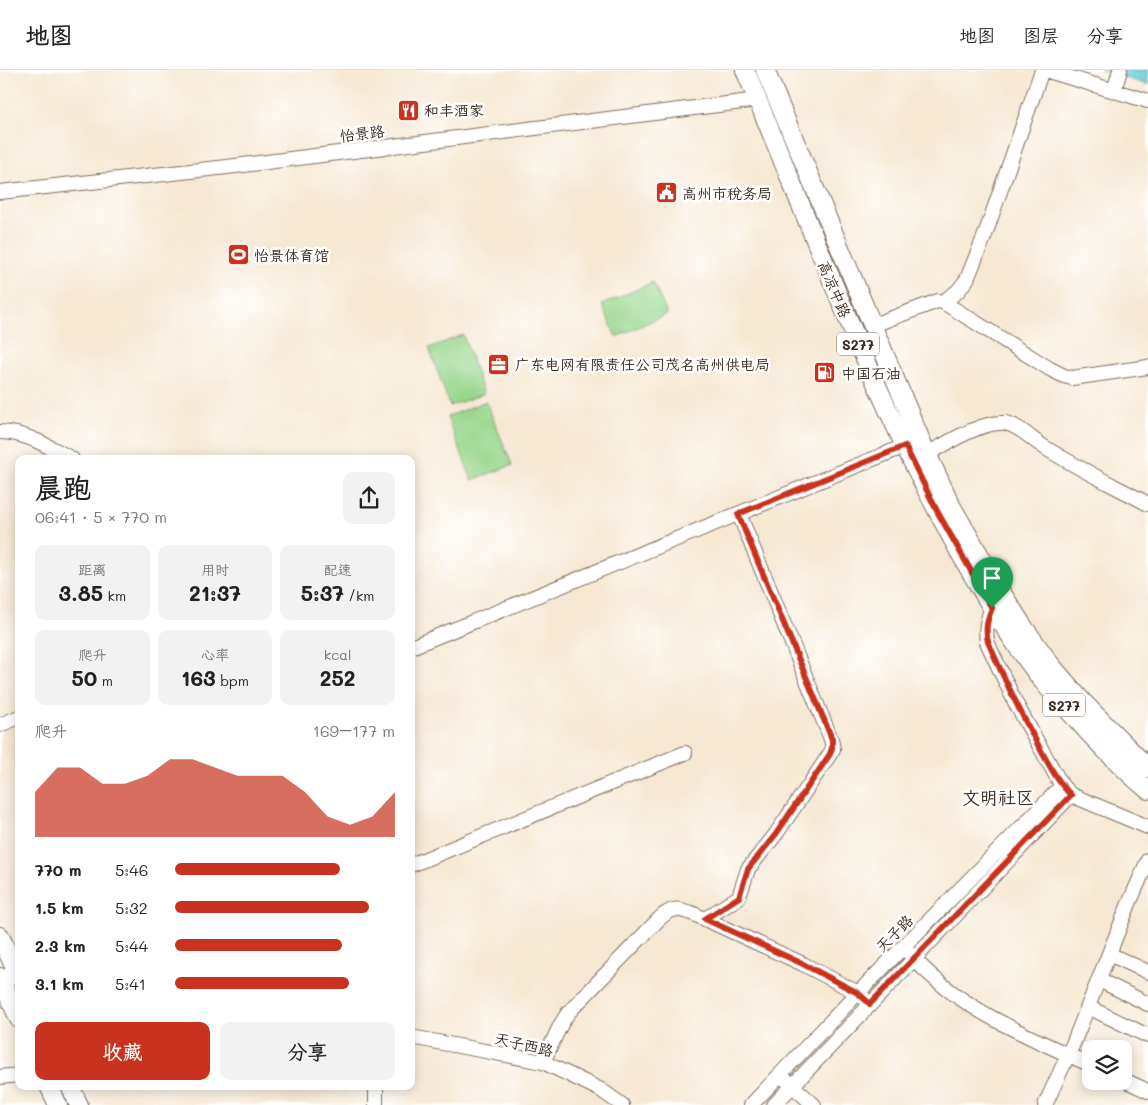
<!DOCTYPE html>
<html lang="zh">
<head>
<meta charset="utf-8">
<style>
  :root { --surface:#fff; --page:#f2f2f2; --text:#222; --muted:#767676; --line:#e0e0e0; --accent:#c8321e }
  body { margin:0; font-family:Mali,"LXGW WenKai TC",sans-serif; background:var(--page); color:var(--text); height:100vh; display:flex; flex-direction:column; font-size:19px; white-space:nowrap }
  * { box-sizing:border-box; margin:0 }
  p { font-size:16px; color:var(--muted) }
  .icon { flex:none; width:28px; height:28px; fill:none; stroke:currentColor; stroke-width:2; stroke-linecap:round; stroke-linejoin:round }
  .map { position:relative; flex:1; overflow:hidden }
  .drawer { position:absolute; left:15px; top:385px; width:400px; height:635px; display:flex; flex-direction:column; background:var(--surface); border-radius:10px; box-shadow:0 2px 12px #0003 }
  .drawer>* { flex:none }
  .buttons { position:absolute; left:1082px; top:970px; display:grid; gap:10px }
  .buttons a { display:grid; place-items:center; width:50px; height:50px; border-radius:10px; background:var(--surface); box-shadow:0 2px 12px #0003; font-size:25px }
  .pin { position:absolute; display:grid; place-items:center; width:42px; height:42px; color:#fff; margin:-51px -21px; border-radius:50% 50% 50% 0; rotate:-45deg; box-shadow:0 0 5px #0007 }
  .pin .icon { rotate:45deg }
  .round { display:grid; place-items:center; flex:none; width:52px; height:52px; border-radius:10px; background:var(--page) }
  .head { display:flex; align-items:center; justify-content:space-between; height:85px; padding:0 20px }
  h1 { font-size:28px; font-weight:700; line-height:38px }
  .stats { display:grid; grid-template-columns:repeat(3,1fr); gap:8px; height:85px; padding:5px 20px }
  .stats div { display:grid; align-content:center; border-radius:10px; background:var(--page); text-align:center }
  .stats b { font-size:21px; font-weight:700 }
  .stats small { font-size:14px; font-weight:400 }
  .stats p { font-size:14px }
  .chart { height:140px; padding:10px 20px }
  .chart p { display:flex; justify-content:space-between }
  .chart svg { width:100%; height:90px; margin-top:5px; fill:var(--accent); opacity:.7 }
  .cta { display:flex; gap:10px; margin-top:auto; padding:10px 20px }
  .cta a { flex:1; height:58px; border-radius:10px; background:var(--accent); color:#fff; font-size:20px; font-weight:700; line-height:58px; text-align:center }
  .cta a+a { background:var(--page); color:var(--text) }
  ul { padding:0 20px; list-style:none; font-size:16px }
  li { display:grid; grid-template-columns:80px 60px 1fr; align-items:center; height:38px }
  li i { height:12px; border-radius:6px; background:var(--accent) }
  header { display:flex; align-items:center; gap:30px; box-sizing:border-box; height:70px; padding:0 25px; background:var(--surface); border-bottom:1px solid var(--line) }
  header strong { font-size:24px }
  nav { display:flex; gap:28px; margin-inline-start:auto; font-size:18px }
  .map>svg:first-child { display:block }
  .green { fill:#99d78c; stroke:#6a8055 }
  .water { fill:#5cc5d7; stroke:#4c787a }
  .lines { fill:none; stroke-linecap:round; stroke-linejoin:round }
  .minor-casing { stroke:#7c6c5d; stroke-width:16 }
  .major-casing { stroke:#7c6c5d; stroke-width:20 }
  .minor { stroke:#fff; stroke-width:14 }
  .major { stroke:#fff; stroke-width:18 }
  .route-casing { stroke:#fff; stroke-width:10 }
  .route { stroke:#c8321e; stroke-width:6 }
  .labels { text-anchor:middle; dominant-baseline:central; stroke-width:5; stroke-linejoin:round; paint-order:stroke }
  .shield { fill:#fff; stroke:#766a62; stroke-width:1 }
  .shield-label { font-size:14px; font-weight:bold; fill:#3b2a1e }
  .poi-label { font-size:15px; fill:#3b2a1e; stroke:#fff; text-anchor:start }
  .street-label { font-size:15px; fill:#3b2a1e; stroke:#fff }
  .quarter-label { font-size:18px; fill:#3b2a1e; stroke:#fff }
</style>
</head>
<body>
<header>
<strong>地图</strong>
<nav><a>地图</a><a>图层</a><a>分享</a></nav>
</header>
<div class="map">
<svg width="1148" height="1035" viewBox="0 0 1148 1035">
  <rect width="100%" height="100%" fill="#fff"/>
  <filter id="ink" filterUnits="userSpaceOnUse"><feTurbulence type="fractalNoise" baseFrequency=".02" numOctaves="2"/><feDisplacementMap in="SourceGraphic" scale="10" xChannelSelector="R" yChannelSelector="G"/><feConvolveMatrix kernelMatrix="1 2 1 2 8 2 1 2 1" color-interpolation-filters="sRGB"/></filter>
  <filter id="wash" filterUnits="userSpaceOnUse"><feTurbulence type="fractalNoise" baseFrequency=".0096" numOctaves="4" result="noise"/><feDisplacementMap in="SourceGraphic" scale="20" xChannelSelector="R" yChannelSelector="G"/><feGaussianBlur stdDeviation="1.12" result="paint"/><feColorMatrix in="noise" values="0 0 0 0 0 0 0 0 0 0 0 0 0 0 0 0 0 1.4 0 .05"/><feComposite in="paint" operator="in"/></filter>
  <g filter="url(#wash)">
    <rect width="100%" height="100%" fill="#f6e8d3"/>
    <path class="green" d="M653,212l14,32 -51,23 -14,-32z
      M463,265l21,59 -34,12 -21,-58z
      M486,331l26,64 -40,15 -25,-63z"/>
    <path class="water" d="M1100,0h48v15z"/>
  </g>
  <g filter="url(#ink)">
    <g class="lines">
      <defs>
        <path id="minor" d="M1045,0l103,31
          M1114,21l6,-21
          M0,122l227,-25 531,-67
          M943,232l15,-11 9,-12 18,-44 57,-165
          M873,255l65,-24 5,1 107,67 14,7 8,2 76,-11
          M0,362c28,1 47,14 72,27
          M927,384c21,-11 54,-33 78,-31 14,2 27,17 39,24 33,21 69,38 104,57
          M992,538c-5,12 -7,21 -5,34l29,62 46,82 9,9 77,32
          M411,577l494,-201
          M0,655l19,-8
          M411,795l274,-112
          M705,849l34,-22 9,-28 28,-35 54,-80 3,-5 -2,-10 -92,-225
          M909,883c47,55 118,83 182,112
          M1109,884l39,18
          M1099,910l49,24
          M1088,937l60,29
          M411,967l132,25 58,28 21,15
          M543,992l18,-38 7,-11 92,-95c14,-13 20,-9 36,-3l107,49 55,29 7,6
          M0,1007l19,-2
          M786,1010l28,25
          M1124,1010l24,11
          M376,1035v-19
          M751,1035l101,-106 210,-213
          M774,1035l297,-310
          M1045,1035l28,-61 55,-138 20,-46"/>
        <path id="major" d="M745,0c55,130 105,262 166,389 38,76 78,152 130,220 14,18 31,35 47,53 19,20 38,40 60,58
          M765,0l157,373 30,64 46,80 25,39 28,39 31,36 66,67
          M0,866l19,41
          M0,907l19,42
          M49,1016l9,19
          M70,1016l9,19"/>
      </defs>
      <use href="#minor" class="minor-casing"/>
      <use href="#major" class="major-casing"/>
      <use href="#minor" class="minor"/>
      <use href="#major" class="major"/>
    </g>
  </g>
  <g class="lines" filter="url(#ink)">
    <defs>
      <path id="route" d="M905,376l32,65 55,97c-5,12 -7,21 -4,34 15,34 31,68 49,101 10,18 19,37 34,52l-201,209 -12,-11 -55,-29 -98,-45 34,-22 9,-28 28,-35 54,-80 2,-6v-9l-94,-225z"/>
    </defs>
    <use href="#route" class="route-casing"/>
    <use href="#route" class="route"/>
  </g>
  <defs>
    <symbol id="restaurant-square" viewBox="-11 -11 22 22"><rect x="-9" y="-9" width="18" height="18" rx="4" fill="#c8321e" stroke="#fff"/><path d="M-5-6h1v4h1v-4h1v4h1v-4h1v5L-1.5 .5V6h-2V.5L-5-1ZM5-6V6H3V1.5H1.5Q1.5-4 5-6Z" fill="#fff"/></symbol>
    <symbol id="civic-square" viewBox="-11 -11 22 22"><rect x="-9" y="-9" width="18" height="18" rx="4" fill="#c8321e" stroke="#fff"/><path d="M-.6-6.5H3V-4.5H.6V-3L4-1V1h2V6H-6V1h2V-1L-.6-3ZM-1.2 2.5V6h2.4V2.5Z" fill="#fff"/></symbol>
    <symbol id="stadium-square" viewBox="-11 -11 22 22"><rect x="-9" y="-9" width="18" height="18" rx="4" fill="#c8321e" stroke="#fff"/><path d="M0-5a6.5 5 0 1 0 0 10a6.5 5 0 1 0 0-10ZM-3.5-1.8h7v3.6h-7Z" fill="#fff"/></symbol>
    <symbol id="office-square" viewBox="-11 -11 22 22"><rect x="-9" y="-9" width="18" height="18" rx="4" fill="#c8321e" stroke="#fff"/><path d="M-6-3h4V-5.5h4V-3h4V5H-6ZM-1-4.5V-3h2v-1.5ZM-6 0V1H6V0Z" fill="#fff"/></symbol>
    <symbol id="fuel-square" viewBox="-11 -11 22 22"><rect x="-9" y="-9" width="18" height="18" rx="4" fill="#c8321e" stroke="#fff"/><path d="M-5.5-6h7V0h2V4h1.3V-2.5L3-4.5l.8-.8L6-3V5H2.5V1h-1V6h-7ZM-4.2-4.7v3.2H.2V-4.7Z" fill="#fff"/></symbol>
  </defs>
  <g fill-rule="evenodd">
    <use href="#restaurant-square" x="396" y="28" width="25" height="25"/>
    <use href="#civic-square" x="654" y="110" width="25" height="25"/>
    <use href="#stadium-square" x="226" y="172" width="25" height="25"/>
    <use href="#office-square" x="486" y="282" width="25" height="25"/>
    <use href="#fuel-square" x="812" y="290" width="25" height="25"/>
  </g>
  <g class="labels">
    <g class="shield">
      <rect x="837" y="262.5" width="42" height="23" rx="4"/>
      <rect x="1043" y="623.5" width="42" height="23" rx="4"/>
    </g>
    <g class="shield-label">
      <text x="858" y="274">S277</text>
      <text x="1064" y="635">S277</text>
    </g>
    <g class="poi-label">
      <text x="424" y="40">和丰酒家</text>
      <text x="682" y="123">高州市税务局</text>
      <text x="254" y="185">怡景体育馆</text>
      <text x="515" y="294">广东电网有限责任公司茂名高州供电局</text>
      <text x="841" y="303">中国石油</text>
    </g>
    <g class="street-label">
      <text transform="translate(362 63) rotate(-7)">怡景路</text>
      <text transform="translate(835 219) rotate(67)">高凉中路</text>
      <text transform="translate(894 863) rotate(-45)">天子路</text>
      <text transform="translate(524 974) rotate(13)">天子西路</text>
    </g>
    <g class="quarter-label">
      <text x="998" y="727">文明社区</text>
    </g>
  </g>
</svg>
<div class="buttons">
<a><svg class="icon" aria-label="layers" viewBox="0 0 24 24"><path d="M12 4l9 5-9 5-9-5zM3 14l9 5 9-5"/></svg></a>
</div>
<div class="pin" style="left:992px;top:538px;background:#1e9e55"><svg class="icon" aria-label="arrive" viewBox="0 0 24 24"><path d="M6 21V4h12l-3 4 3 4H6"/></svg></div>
<section class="drawer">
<div class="head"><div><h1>晨跑</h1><p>06:41 · 5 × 770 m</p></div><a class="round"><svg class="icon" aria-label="share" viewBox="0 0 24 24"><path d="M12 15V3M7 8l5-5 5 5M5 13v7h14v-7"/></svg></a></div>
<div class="stats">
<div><p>距离</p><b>3.85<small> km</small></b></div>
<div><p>用时</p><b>21:37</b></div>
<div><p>配速</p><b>5:37<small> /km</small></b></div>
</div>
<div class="stats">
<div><p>爬升</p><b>50<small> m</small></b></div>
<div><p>心率</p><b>163<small> bpm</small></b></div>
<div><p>kcal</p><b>252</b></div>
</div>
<div class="chart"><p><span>爬升</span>169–177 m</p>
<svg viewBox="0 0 160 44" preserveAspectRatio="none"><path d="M0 44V22L10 10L20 10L30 18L40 18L50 14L60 6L70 6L80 10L90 14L100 14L110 14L120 22L130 34L140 38L150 34L160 22V44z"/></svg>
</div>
<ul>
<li><b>770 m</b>5:46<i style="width:75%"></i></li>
<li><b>1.5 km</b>5:32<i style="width:88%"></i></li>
<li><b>2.3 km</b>5:44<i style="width:76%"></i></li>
<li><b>3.1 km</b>5:41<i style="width:79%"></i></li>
</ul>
<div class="cta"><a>收藏</a><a>分享</a></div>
</section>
</div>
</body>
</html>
